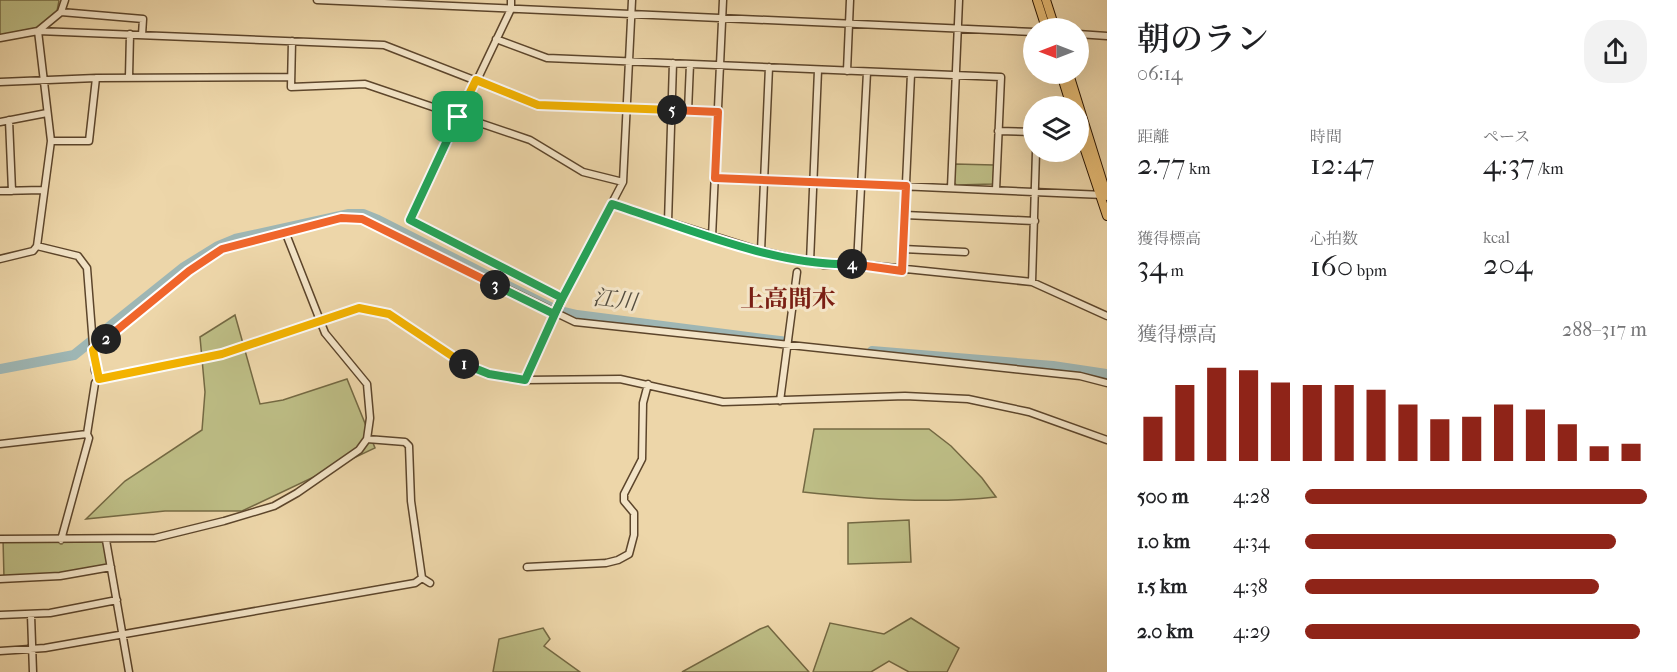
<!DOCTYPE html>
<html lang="ja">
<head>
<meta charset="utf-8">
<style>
  :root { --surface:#fff; --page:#f2f2f2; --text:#202124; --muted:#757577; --accent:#8f2418 }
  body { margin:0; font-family:"IM FELL French Canon","Noto Serif JP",serif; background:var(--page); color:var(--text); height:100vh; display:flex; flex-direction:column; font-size:22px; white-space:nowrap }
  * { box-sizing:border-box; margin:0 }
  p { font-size:20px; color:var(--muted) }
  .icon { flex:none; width:33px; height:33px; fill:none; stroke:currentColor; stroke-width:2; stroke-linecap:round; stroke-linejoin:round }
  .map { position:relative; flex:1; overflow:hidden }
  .panel { display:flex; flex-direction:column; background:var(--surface); width:570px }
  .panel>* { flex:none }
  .needle { width:39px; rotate:270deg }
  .fabs { position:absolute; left:1023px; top:18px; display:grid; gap:12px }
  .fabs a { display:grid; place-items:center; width:66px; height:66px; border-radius:50%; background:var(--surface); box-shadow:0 6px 24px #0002; font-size:30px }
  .pin { position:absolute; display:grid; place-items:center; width:51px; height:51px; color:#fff; margin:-26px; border-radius:12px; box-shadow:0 3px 9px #0006 }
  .km { position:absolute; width:30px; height:30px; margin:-15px; border-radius:50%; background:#222; color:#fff; font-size:16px; line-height:30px; text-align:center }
  .round { display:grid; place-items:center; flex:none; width:63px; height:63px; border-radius:24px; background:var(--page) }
  .headline { display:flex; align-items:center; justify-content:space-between; height:102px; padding:0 30px }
  h1 { font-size:33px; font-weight:600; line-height:45px }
  .stats { display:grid; grid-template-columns:repeat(3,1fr); gap:9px; height:102px; padding:6px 30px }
  .stats div { display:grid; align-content:center }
  .stats b { font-size:30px; font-weight:600 }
  .stats small { font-size:16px; font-weight:400 }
  .stats p { font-size:16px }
  .chart { height:168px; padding:12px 30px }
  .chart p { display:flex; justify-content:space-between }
  .chart svg { width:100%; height:108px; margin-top:6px; stroke:var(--accent); stroke-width:6 }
  ul { padding:0 30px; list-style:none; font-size:20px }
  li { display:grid; grid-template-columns:96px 72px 1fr; align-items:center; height:45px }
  li i { height:15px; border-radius:8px; background:var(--accent) }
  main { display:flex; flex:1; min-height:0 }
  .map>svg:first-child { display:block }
  .green { fill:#bdbd85; stroke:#746943; stroke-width:1.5 }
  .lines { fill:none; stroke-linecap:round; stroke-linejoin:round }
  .river { stroke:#9eb6b4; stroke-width:10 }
  .minor-casing { stroke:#5c452b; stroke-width:9 }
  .major-casing { stroke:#2b1501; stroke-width:10 }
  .minor { stroke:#f3e4c7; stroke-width:6 }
  .major { stroke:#e6bb74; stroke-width:8 }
  .split-1-casing { stroke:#fff; stroke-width:12 }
  .split-2-casing { stroke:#fff; stroke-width:12 }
  .split-3-casing { stroke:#fff; stroke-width:12 }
  .split-4-casing { stroke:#fff; stroke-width:12 }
  .split-5-casing { stroke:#fff; stroke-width:12 }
  .split-6-casing { stroke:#fff; stroke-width:12 }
  .split-1 { stroke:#22a559; stroke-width:8 }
  .split-2 { stroke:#f5b400; stroke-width:8 }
  .split-3 { stroke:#f0652b; stroke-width:8 }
  .split-4 { stroke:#22a559; stroke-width:8 }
  .split-5 { stroke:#f0652b; stroke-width:8 }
  .split-6 { stroke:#f5b400; stroke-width:8 }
  .labels { text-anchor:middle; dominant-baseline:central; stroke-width:6; stroke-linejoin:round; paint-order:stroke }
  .water-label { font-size:22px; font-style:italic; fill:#534d40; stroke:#f3e4c7 }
  .quarter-label { font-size:24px; font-weight:bold; fill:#7a1f14; stroke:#f3e4c7 }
</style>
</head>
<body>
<main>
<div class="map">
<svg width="1107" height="672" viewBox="0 0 1107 672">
  <rect width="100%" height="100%" fill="#edd6a9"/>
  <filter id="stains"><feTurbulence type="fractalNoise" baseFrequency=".00333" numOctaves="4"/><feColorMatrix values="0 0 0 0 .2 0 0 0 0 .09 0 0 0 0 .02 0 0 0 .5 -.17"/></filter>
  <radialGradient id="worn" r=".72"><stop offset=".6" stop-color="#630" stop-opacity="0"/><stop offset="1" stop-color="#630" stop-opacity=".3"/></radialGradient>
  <path class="green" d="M0,0h58l1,1 -2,10 -21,17 -36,7z
    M955,164l39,1 -1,19 -36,1 -3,-2z
    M235,315l25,89 23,-4 64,-21 28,69 -133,63h-77l-79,8 39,-38 77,-51 3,-38 -5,-55z
    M814,429h115l22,17 31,32 14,19c-64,7 -129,2 -193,-5z
    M909,520l2,42 -63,2v-41z
    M3,539l103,1 5,27 -51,9 -56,2z
    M911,618l48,30 -12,24h-38l-20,-11 -18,11h-58l17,-49 54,11z
    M768,626l41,46h-127l78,-43z
    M543,628l7,11 -6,7 36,26h-87l6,-33z"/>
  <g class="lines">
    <path class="river" d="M872,351l181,15 54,8
      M0,369l74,-14 110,-88 34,-21 17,-7 114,-25h14l15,6 178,90 21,5 211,27"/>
    <defs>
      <path id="minor" d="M317,0l717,32
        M511,0v9l-101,212 152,77
        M61,12l82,7 -1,16
        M1078,34l29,2
        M0,38l38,-7 346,14 154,60 180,7
        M496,39l51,19 454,19 -5,113
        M292,41l-1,46 74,-3 165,56 53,32 40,10
        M847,71l3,-71
        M129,77l1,-43
        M0,82l96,-4 195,-1
        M688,111l2,-47
        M9,120l3,71
        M0,122l47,-9
        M998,131l36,1
        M51,141h38l7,-63
        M715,178l389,17
        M951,188l8,-188
        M0,191l42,-1
        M612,204l149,47 63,14 33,-1 175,18 75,34
        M905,215l130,6
        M668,222l5,-159
        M712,237l11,-237
        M37,246l41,10 9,12 8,103 4,8
        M903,249l62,3
        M761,251l8,-184
        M0,259l33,-8 4,-5 14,-105 -13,-110 23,-19 4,-12
        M810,262l8,-192
        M857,264l10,-192
        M902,271l9,-197
        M1032,282l4,-130
        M93,349l96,-78 33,-22 119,-31 21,1 213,103 505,54 27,7
        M525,380l37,-82 61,-116 9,-182
        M780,401l17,-129
        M367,439l38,3 4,4 2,55 11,77 8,5
        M0,444l87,-10 8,-51 4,-4 123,-25 137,-46 30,6 72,49 28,11 36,6 95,-1 103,23 182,-6 63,3 61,13 78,28
        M0,539l155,-1 69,-17 50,-15 23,-13 62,-43 8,-11 3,-21 -3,-34 -42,-51 -39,-99
        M61,540l28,-102 -2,-4
        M106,540l23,132
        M527,567l79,-4 12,-3 11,-6 5,-19v-22l-10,-12v-7l18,-35 1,-56 5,-19
        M0,579l60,-3 51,-9
        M0,615l50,-2 67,-13
        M31,615l2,57
        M0,651l45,-3 370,-65 7,-5"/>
      <path id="major" d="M1037,0l9,28
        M1046,0l9,28
        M1061,74l10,32
        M1069,74l38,122
        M1078,129l29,87"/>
    </defs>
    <use href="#minor" class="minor-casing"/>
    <use href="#major" class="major-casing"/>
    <use href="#minor" class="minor"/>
    <use href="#major" class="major"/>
  </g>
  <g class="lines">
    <defs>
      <path id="split-1" d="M458,117l-48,103 152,78 -37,82 -36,-6 -25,-10"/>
      <path id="split-2" d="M106,339l-13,11 6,29 123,-25 137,-46 30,6 75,50"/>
      <path id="split-3" d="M106,339l83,-68 33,-22 119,-31 21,1 133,66"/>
      <path id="split-4" d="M495,285l59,29 58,-110c72,23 165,63 240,60"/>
      <path id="split-5" d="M672,110l46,2 -3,66 191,8 -4,85 -50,-7"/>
      <path id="split-6" d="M458,117l18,-37 62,25 134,5"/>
    </defs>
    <use href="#split-1" class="split-1-casing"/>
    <use href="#split-2" class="split-2-casing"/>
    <use href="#split-3" class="split-3-casing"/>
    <use href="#split-4" class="split-4-casing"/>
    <use href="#split-5" class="split-5-casing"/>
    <use href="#split-6" class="split-6-casing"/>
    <use href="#split-1" class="split-1"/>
    <use href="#split-2" class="split-2"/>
    <use href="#split-3" class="split-3"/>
    <use href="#split-4" class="split-4"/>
    <use href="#split-5" class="split-5"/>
    <use href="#split-6" class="split-6"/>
  </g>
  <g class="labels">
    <g class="water-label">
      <text transform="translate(615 300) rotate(7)">江川</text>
    </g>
    <g class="quarter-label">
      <text x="788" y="299">上高間木</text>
    </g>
  </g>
  <rect width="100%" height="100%" filter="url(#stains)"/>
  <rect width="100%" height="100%" fill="url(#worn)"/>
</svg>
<div class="fabs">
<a><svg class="needle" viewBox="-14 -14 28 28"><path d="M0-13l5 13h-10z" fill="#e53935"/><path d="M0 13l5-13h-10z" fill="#757577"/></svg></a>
<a><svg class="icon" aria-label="layers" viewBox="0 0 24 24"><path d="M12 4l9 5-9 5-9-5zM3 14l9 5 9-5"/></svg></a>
</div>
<div class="pin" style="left:458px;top:117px;background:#1e9e55"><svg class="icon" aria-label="arrive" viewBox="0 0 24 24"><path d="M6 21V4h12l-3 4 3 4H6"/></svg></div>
<b class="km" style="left:464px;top:364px">1</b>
<b class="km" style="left:106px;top:339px">2</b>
<b class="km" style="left:495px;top:285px">3</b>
<b class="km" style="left:852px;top:264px">4</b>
<b class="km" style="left:672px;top:110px">5</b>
</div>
<section class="panel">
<div class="headline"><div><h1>朝のラン</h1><p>06:14</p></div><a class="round"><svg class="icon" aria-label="share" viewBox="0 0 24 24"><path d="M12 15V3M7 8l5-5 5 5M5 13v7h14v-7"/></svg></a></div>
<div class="stats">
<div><p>距離</p><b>2.77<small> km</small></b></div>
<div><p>時間</p><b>12:47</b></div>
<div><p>ペース</p><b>4:37<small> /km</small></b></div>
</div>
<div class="stats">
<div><p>獲得標高</p><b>34<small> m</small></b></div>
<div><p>心拍数</p><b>160<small> bpm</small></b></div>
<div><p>kcal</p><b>204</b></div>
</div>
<div class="chart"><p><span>獲得標高</span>288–317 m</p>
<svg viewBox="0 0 160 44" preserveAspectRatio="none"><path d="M5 44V26M15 44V13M25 44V6M35 44V7M45 44V12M55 44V13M65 44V13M75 44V15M85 44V21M95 44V27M105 44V26M115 44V21M125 44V23M135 44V29M145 44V38M155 44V37"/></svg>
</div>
<ul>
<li><b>500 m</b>4:28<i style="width:100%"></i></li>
<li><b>1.0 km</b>4:34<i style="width:91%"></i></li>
<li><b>1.5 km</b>4:38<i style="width:86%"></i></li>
<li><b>2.0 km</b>4:29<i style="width:98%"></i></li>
</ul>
</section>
</main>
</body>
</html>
